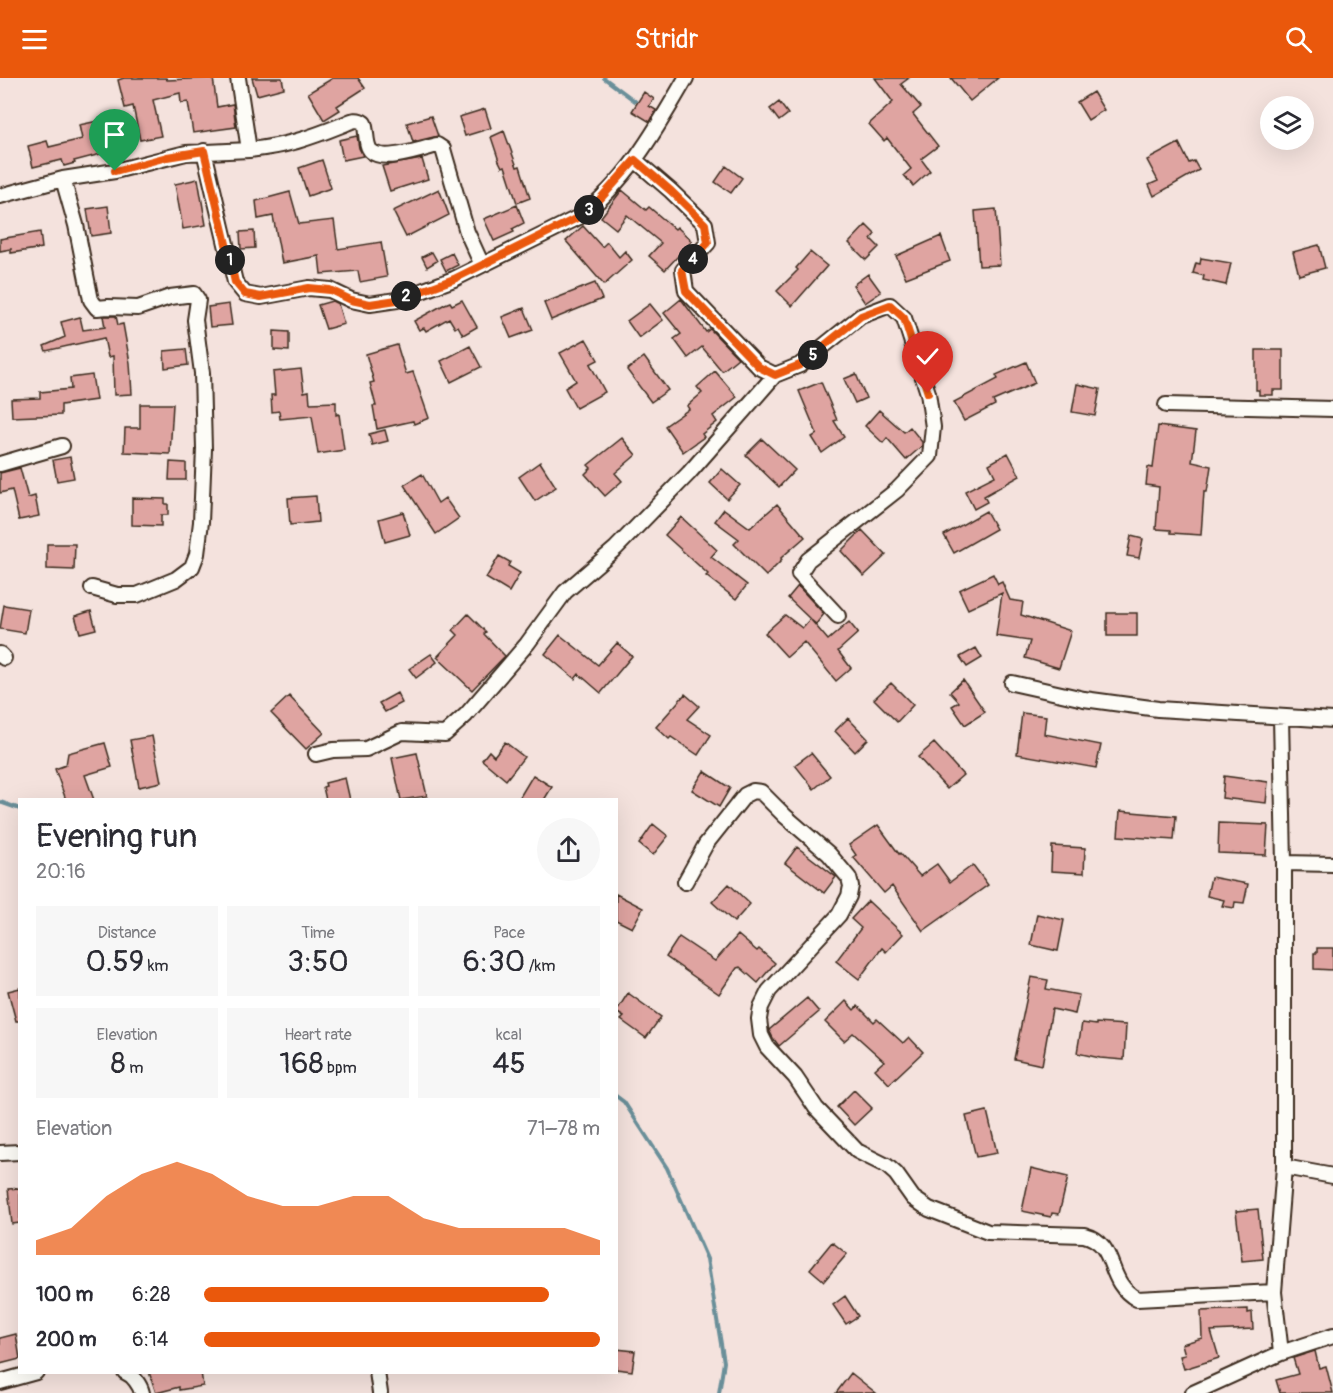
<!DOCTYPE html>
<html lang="en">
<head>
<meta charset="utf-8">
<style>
  :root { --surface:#fff; --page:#f7f7f7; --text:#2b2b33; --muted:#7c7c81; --accent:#ea580c }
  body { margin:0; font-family:Pangolin,sans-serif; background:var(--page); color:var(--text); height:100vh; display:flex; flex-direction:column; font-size:22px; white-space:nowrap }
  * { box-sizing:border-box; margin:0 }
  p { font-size:20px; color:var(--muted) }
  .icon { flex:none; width:33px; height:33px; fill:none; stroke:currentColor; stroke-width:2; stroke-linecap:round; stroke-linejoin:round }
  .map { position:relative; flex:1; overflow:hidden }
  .drawer { position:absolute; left:18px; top:720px; width:600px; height:576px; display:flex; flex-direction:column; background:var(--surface); border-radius:0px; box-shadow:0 6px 24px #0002 }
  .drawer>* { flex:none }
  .controls { position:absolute; left:1260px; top:18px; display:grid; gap:12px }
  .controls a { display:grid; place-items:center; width:54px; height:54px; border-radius:50%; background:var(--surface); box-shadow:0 6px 24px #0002; font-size:30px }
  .pin { position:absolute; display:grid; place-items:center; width:51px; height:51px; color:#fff; margin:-62px -26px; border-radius:50% 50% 50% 0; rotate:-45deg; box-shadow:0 0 6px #0007 }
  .pin .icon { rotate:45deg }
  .km { position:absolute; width:30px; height:30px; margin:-15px; border-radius:50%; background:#222; color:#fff; font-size:16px; line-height:30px; text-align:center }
  .round { display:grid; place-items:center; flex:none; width:63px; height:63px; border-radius:32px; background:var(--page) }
  .overview { display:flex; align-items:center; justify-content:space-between; height:102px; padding:0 18px }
  h1 { font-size:33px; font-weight:600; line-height:45px }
  .stats { display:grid; grid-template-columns:repeat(3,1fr); gap:9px; height:102px; padding:6px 18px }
  .stats div { display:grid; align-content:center; border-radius:0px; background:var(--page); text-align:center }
  .stats b { font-size:30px; font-weight:600 }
  .stats small { font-size:16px; font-weight:400 }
  .stats p { font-size:16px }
  .chart { height:168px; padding:12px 18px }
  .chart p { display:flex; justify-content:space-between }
  .chart svg { width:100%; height:108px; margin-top:6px; fill:var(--accent); opacity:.7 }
  ul { padding:0 18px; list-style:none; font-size:20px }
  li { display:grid; grid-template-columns:96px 72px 1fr; align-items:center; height:45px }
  li i { height:15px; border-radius:8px; background:var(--accent) }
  header { display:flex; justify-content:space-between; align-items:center; height:78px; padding:0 18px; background:var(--accent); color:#fff; font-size:27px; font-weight:600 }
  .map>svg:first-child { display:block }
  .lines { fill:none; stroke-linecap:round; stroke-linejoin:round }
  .stream { stroke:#6a8f99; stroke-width:4 }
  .building { fill:#dfa4a1; stroke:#3b2a1e; stroke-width:1.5 }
  .street-casing { stroke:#3b2a1e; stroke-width:18 }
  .street { stroke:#fdfcf7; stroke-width:14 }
  .route-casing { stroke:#fff; stroke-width:12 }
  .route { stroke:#ea580c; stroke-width:8 }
</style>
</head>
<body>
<header><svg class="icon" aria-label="menu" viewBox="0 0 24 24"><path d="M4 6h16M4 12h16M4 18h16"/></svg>Stridr<svg class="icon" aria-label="search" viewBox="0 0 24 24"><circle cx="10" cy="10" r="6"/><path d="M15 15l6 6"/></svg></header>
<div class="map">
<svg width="1333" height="1315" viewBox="0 0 1333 1315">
  <rect width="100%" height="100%" fill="#f4e2dd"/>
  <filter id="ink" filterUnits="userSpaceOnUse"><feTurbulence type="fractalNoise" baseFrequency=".0167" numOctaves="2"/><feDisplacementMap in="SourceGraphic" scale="12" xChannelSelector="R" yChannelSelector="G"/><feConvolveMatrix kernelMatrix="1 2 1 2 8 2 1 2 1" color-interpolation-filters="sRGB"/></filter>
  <g filter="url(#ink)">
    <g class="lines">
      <path class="stream" d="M604,0l31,23
        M0,724l20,7
        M616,1018l8,6 43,66 40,91 17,103 -5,31"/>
    </g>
    <path class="building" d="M124,0h42l1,2 46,-2 4,29 16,-3 3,23 -43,6 -5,-31 -7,1 -1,-10 -27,7 8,36 -21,4 -7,-34 -8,2 -7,-28z
      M252,0h30l2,10 -27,7z
      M333,0h25l7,10 -28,18 3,4 -16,10 -16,-27z
      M875,0h34l-8,6 20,23 -8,7 25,32 -17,13 9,12 -17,15 -9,-11 7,-6 -24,-31 -3,3 -15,-17 24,-22z
      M951,0h47l-28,23z
      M644,14l10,7 -5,7 7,4 -6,12 -18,-11z
      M1093,14l11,18 -16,10 -11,-18z
      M779,24l9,12 -9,7 -9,-12z
      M485,31l6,19 -26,8 -6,-19z
      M431,38l7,20 -25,6 -6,-19z
      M103,42l3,15 6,-1 4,16 -42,11 1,2 -11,3 -2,-6 -29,7 -5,-21 19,-5 2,6 33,-8 -3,-14z
      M504,53l13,36 3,-1 10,32 -13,5 -12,-37 -3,1 -3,-6 -8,-24z
      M357,58l2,12 4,8 -20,4 -4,-20z
      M1179,65l10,20 5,-2 5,9 -45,26 -5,-11 9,-4 -11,-21z
      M422,81l6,20 -38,12 -8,-25z
      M322,82l9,28 -23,8 -9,-28z
      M726,88l16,12 -11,15 -16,-11z
      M198,101l8,46 -23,4 -8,-45z
      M439,111l10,26 -43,22 -13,-26z
      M622,112l24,20 3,-3 26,22 2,-2 15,14 -27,29 -16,-14 12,-13 -34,-28 -11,14 -15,-12z
      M290,114l9,32 35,-4 4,29 43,-7 6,35 -27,5 -2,-11 -37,3 -2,-18 -37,7 -9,-47 -15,3 -2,-18z
      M517,127l7,18 -12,6 2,3 -20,9 -10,-22z
      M108,128l3,27 -20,3 -4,-27z
      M996,131l4,56 -21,1 -4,-55z
      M866,147l9,9 -4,5 8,8 -13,13 -17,-17z
      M583,148l19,21 5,-5 12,15 6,-6 7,9 -28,25 -38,-44z
      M254,153l1,17 -14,1 -1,-17z
      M40,154l2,16 -31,5v-4l-11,2v-12z
      M941,158l9,25 -44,17 -10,-22z
      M1319,167l6,23 -26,7 -6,-23z
      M432,174l5,9 -10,6 -5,-10z
      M810,174l17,14 -35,40 -15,-15 21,-21 -2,-2z
      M452,175l6,12 -12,6 -6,-12z
      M1201,180l30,5 -5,22 -23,-5 1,-4 -11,-3 3,-10 4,1z
      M868,196l13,18 -16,11 -12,-18z
      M595,205l7,16 -51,21 -7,-17z
      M681,221l25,33 4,-3 28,29 -16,13 -20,-24 -14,11 -14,-19 7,-5 -17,-21z
      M462,222l15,27 -14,8 -5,-9 -3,2 -6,-10 -23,13 -2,-3 -5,2 -5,-9 31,-17 5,-2 2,3z
      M332,223l6,3 6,20 -18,5 -8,-24z
      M229,226l3,21 -22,2 -2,-20z
      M650,226l13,16 -24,18 -12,-17z
      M524,230l9,22 -22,8 -9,-21z
      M103,238h13l2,9 5,-1 7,39 2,31 -18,1 -1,-39 -5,1 -4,-19 -58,13 -2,-5 21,-9 -4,-15 19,-5 3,13 22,-3z
      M274,253l15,1v19l-15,-1z
      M586,261l12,21 -8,4 15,28 -29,16 -11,-20 11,-7 -16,-28z
      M397,267l9,29 7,-2 16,46 -15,6 -1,-3 -36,8 -4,-23h3l-6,-23 4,-1 -8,-28z
      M470,268l11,21 -30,15 -10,-21z
      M186,271l2,16 -23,3 -1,-17z
      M1256,272h27v40h-10v5h-14v-5h-3z
      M644,279l24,33 -17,12 -24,-32z
      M1026,284l9,21 -42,18 2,4 -31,16 -10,-19 44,-23 -2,-4z
      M301,291l3,23 5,-1 1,12 26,-1v13l3,-1 5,36 -26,4 -6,-38 -32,3 -1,-8 -7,1 -1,-17h4l-2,-23z
      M715,293l22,26 -24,19 4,6 -15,12 2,3 -21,15 -18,-26 24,-17 -2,-3 15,-13 -5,-6z
      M856,296l10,24 -11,5 -11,-24z
      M92,297l4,25 -35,5v10l-49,2 -1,-18 29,-1v-6l31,-3 -1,-11z
      M821,304l16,38 -3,1 10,16 -22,16 -10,-16 5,-3 -18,-43z
      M1077,306l23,5 -5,27 -23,-4z
      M140,326h33l-3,50 -46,-2 1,-24h15z
      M879,332l25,22 6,-5 12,15v4l-16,14 -19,-22 -4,5 -18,-17z
      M1158,348l38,5 -4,31 19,4 -4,26h-3l-3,43 -30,-2v-3l-15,-1 3,-42 -13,-2 2,-18 5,1z
      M385,352l3,11 -16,4 -3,-11z
      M622,360l14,17 -21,18 7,8 -17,15 -20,-22 6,-6 -3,-3z
      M762,361l33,31 -16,17 -33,-32z
      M1008,375l12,23 -36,20 3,6 -13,7 -9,-18 30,-15 -6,-12z
      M70,379l4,21 -17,3 -4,-21z
      M170,384l16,1v17h-17z
      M540,384l16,25 -21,14 -16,-24z
      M20,390l8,30 7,-2 4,20 -20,4 -7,-30 -12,3v-20z
      M722,391l18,16 -13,14 -17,-16z
      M422,396l16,29 7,-5 14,20 -23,16 -32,-49z
      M316,418l2,26 -28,3 -2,-27z
      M132,420l33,1v5h3v11h-7v11l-29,-1z
      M777,426l28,33 -24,21 1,2 -16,16 -32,-32 5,-5 -24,-18 9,-12 26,19z
      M986,433l10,18 -42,24 -10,-18z
      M403,434l7,23 -25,7 -6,-23z
      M681,439l36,33 -6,7 36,28 -11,14 -30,-23 2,-2 -43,-39z
      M862,452l24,25 -22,21 -23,-25z
      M1131,458l12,3 -4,19 -12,-2z
      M47,466h28l-1,26 -27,-1z
      M499,478l11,6 -2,4 12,7 -11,19 -23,-14z
      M993,496l5,10 4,-2 8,18 13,2 -2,13 50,16 -12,37 -34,-10 5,-17 -34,-5 6,-43 -34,16 -9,-19z
      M798,508l26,28 -8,10 -5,-4 17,20 21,-18 9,11 -20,18 13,17 -15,13 -32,-39 -17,15 -22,-24 20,-18 17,13 8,-9 -22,-21z
      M4,527l25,4 -4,24 -25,-4z
      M91,533l5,18 -16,4 -5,-17z
      M1107,535h30v23h-30z
      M468,536l18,18 -2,2 21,22 -33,34 -35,-33 21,-22 -5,-5z
      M560,557l38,30 19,-22 15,13 -31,37 -22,-19 -4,5 -30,-25z
      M976,570l6,10 -15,9 -7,-10z
      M431,576l6,8 -21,16 -7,-9z
      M963,602l22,32 -20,13 -13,-19 7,-4 -9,-10z
      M891,605l22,22 -16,17 -23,-23z
      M397,615l5,10 -17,9 -6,-9z
      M685,616l14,12 -12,13 24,16 -13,20 -27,-18 -2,2 -13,-12z
      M289,618l35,37 -18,16 -35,-36z
      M1022,635l24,3 -2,18 57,11 -5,23 -79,-14z
      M848,640l20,21 -13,13 -20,-21z
      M152,658l9,46 -22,5 -9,-47z
      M505,664l19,15 -18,23 -24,-20 7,-9 5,5z
      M105,665l7,24 -27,8 9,25h-28l-11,-31 11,-4 2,-12z
      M934,665l29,32 -16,14 -29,-32z
      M417,675l10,43 -26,4 -9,-42z
      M811,675l19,23 -16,13 -19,-24z
      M704,693l26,17 -11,19 -27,-17z
      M533,697l19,12 -8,13h-26z
      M1224,698l44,6 -2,21 -44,-5z
      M345,700l5,22h-24l-3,-13 3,-1 -1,-3z
      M1120,733l56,5 -2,24 -56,-4z
      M1219,745l49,2 -2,30 -48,-2z
      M653,746l15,12 -15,19 -14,-11z
      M878,747l21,29 1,-1 20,23 17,-12 13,18 23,-17 15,20 -65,46 -31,-45 -8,7 -31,-36 3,-2 -7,-10z
      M1052,768l33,2 -1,25 -33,-2z
      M797,769l39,30 -12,16 -39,-30z
      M1211,799l37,7 -4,19 -9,-1 -1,6 -12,-2 2,-6 -17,-4z
      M729,806l21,20 -16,18 -22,-20z
      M616,816l27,14 -11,20 -16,-8z
      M868,823l35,33 -17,18 -4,-4 -23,31 -23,-18 25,-33 -10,-9z
      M1037,836l27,6 -6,31 -27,-6z
      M738,857l19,16 2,-2 16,14 -17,20 -18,-16 -3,1 -18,26 -53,-37 13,-20 36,24z
      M1317,870h16v22l-19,-1v-16h3z
      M1031,899l17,3 -2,9 33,6 -4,19 -23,-5 -10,56 -28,-6z
      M20,910v33h-4l-8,-30z
      M628,915l33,24 -15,21 -25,-18 3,-3 -8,-5z
      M807,920l12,14 -40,34 -6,-8 -4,-8z
      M846,923l8,9 4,-4 16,16 3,-3 26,24 6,-6 14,15 -34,32 -14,-15 9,-8 -31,-28 -9,8 -19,-19z
      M1082,945l14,2v-2l30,2 -2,35 -24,-2 -23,-5z
      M854,1012l18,18 -18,17 -17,-18z
      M987,1033l10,42 -21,4 -10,-41z
      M1031,1090l37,9 -9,37 -7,-1 -1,4 -29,-6z
      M20,1110v35l-8,1 -4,-35z
      M1258,1131l5,50 -21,2 -6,-50z
      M832,1164l15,12 -23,27 -14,-12z
      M845,1218l13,20 -12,8 -13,-19z
      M1248,1231v4l4,-1 1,17 -42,2 8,27 -35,11 -4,-13 5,-1 -3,-11 20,-6 -1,-27z
      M16,1256l4,25 -20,5v-26z
      M616,1271l19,2 -3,20 -16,-2z
      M1315,1273l4,17 7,-2 7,27h-53l-4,-13 22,-6 -5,-16z
      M149,1294h52l2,14 -24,4v-3l-23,6z
      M851,1295l25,20h-40z"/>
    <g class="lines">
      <defs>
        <path id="street" d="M238,0l11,72c37,-4 58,-11 93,-25 8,-3 14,-8 22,-2 3,7 1,22 7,28 13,12 51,-2 66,-6l6,4 24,83 15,33
          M204,73l31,131 10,12 16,3 48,-9 21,2 21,10 19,4 27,-4 57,-21 125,-62c48,-35 78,-89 107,-139
          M635,82l36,31 34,33 3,19 -25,27 3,21 73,76 16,8 25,-10 61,-49 29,-11 14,13 24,75 5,34 -3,29 -33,34 -89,70 -9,14 39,42
          M63,101l13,46 15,75 6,8 11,-1 30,1 32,-11 24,-3 4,6 -3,20 7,53 2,76 -3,73 -4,32 -5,13 -16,12 -39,16h-20l-25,-7
          M0,118l63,-17 52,-8 71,-18 63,-3
          M1166,327l167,4
          M0,386l62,-18
          M0,576l4,4
          M1012,605l72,16 74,10 175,11
          M1281,639l3,146v304l49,9
          M316,676l17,-4 33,-1 36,-17 43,2 21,-19 61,-71 38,-52 51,-44 73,-75 86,-98
          M1284,785l49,1
          M685,804l21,-38 39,-49 8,-4 8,1 24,24 44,38 20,24 2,8 -2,10 -10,19 -70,76 -8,16 -2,12 2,16 6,12 28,30 21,31 41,43 30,15 9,8 17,24 16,11 59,23 96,3c35,9 20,46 53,64l137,-7
          M0,1075l20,-1
          M1281,1275l-7,-61 10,-125
          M125,1294c8,3 15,13 17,21
          M377,1294l3,21
          M0,1304l36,-10
          M1193,1315l88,-40 52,-17"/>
      </defs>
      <use href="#street" class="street-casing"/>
      <use href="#street" class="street"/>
    </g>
  </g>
  <g class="lines" filter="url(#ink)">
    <defs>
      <path id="route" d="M115,93l52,-14 37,-6 31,131 10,12 16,3 48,-9 21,2 21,10 19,4 27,-4 57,-21 125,-62 13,-9 43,-48 36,31 34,33 3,19 -26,27 4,21 73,76 16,8 25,-10 61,-49 29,-11 14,13 24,75"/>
    </defs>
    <use href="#route" class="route-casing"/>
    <use href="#route" class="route"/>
  </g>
</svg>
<div class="controls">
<a><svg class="icon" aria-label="layers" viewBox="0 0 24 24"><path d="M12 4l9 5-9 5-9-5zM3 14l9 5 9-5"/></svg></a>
</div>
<div class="pin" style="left:115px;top:93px;background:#1e9e55"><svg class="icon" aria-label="arrive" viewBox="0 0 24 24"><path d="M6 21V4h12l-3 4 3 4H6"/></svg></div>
<div class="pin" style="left:928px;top:315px;background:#d93025"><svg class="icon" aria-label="check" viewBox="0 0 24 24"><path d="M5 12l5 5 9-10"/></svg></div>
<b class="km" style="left:230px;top:182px">1</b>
<b class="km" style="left:406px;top:218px">2</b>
<b class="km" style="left:589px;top:132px">3</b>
<b class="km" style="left:693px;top:181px">4</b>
<b class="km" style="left:813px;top:277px">5</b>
<section class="drawer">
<div class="overview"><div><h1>Evening run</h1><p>20:16</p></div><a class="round"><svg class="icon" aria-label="share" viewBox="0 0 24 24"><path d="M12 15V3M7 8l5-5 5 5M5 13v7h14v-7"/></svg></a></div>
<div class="stats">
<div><p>Distance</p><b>0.59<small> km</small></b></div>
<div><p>Time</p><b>3:50</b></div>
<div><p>Pace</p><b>6:30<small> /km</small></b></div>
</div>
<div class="stats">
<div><p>Elevation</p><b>8<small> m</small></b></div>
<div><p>Heart rate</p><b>168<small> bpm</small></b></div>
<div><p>kcal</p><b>45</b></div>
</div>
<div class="chart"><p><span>Elevation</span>71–78 m</p>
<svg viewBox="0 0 160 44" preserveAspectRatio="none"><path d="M0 44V38L10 33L20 20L30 11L40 6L50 11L60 20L70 24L80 24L90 20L100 20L110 29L120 33L130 33L140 33L150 33L160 38V44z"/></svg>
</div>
<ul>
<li><b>100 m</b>6:28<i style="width:87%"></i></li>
<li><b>200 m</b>6:14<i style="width:100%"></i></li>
</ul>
</section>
</div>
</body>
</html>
